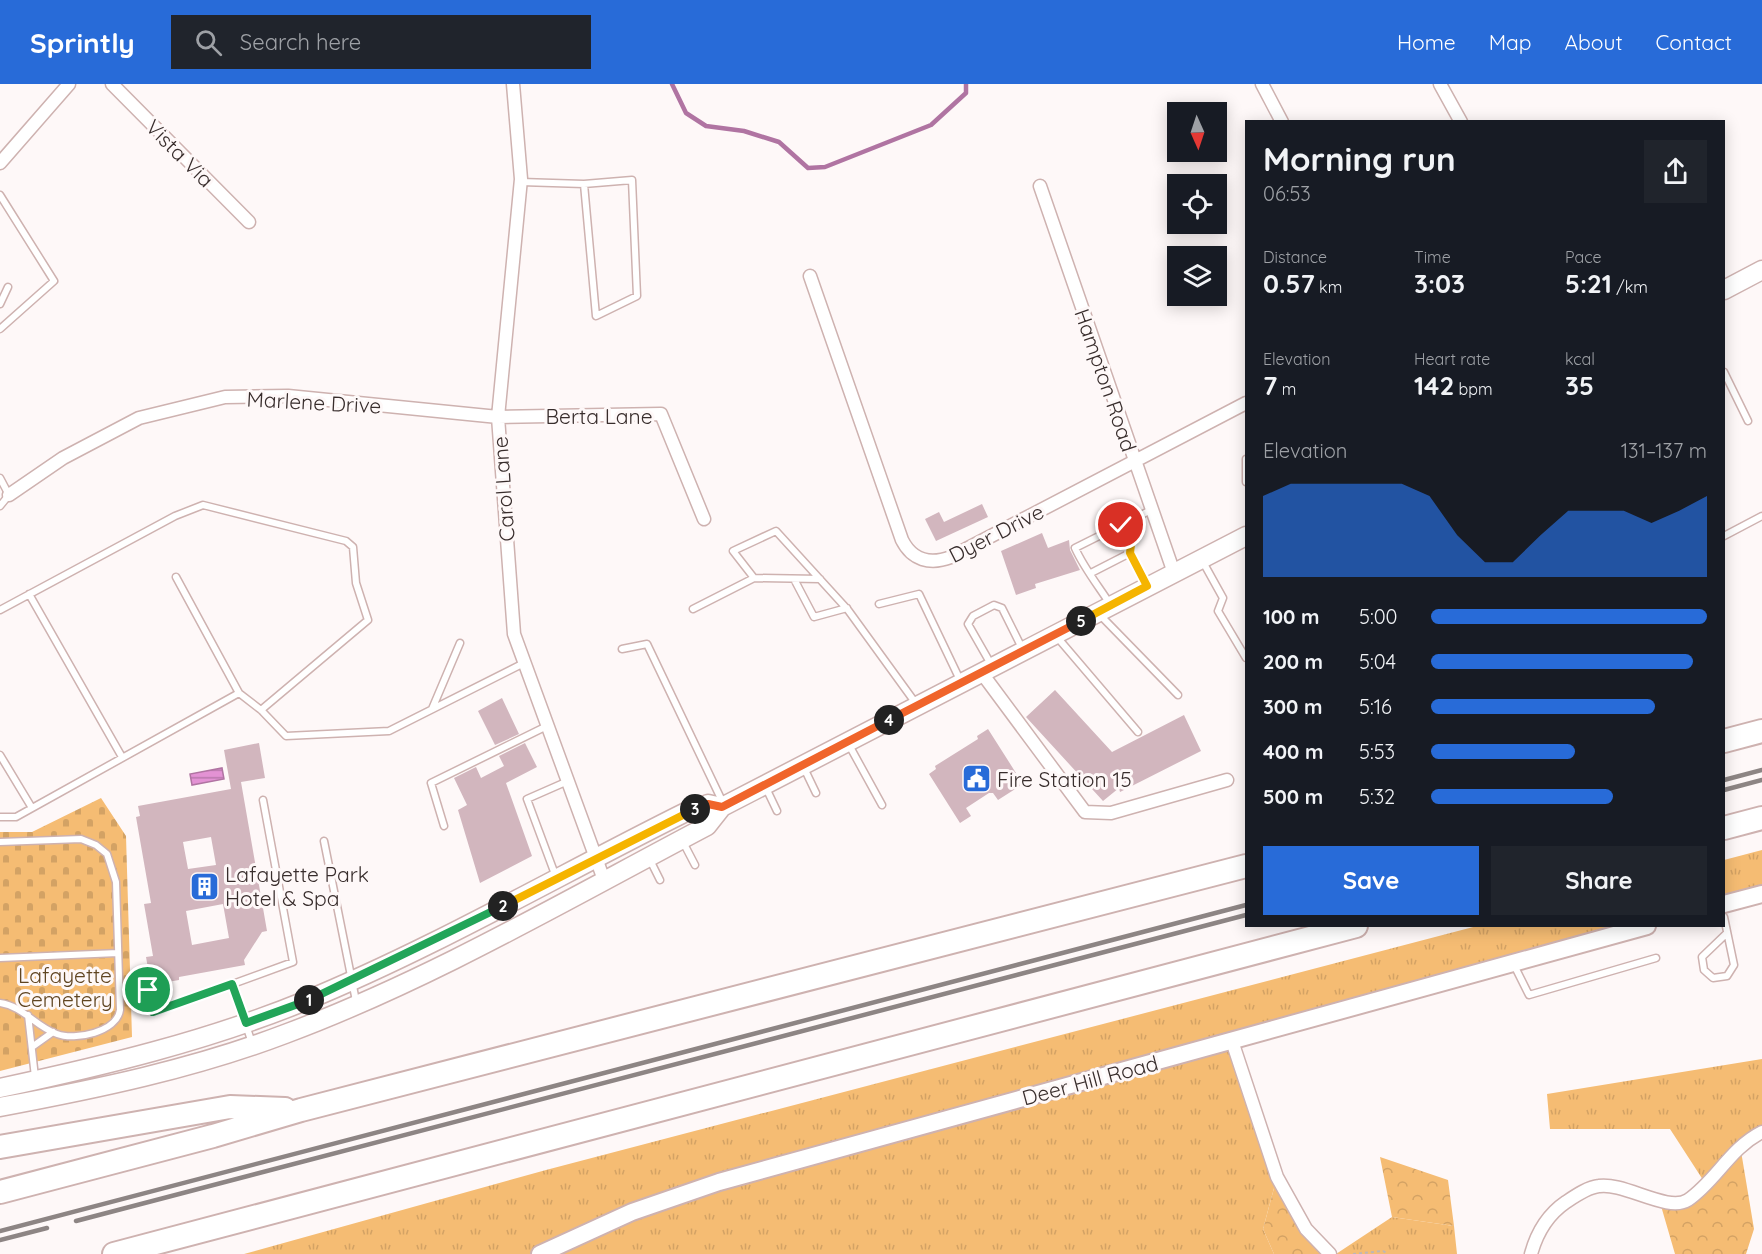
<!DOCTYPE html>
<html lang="en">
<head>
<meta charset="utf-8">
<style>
  :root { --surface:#171b24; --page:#20242c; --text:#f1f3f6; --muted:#9ea1a6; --accent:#286bd8 }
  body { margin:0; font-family:Quicksand,sans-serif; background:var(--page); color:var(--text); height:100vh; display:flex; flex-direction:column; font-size:22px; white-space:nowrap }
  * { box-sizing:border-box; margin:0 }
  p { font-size:20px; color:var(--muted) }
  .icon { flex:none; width:33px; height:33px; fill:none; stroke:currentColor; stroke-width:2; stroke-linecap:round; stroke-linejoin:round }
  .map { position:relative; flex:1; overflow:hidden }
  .panel { position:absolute; left:1245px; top:36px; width:480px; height:807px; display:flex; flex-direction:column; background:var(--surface); border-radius:0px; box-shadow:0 3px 15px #0003 }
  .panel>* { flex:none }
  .needle { width:39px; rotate:177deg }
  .fabs { position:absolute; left:1167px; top:18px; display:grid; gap:12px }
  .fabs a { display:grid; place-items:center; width:60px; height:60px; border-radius:0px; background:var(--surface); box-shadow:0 3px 15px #0003; font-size:30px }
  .pin { position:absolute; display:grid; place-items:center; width:51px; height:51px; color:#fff; margin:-26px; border:3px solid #fff; border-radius:50%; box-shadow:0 2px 6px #0007 }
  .km { position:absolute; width:30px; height:30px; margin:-15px; border-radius:50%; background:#222; color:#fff; font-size:16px; line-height:30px; text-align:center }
  .round { display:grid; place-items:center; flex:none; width:63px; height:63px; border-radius:0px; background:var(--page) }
  .overview { display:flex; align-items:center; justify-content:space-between; height:102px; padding:0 18px }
  h1 { font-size:33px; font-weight:800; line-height:45px }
  .figures { display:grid; grid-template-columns:repeat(3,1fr); gap:9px; height:102px; padding:6px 18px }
  .figures div { display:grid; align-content:center }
  .figures b { font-size:26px; font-weight:800 }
  .figures small { font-size:16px; font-weight:400 }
  .figures p { font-size:16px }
  .chart { height:168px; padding:12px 18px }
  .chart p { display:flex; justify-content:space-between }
  .chart svg { width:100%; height:108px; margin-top:6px; fill:var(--accent); opacity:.7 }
  .action { display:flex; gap:12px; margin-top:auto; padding:12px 18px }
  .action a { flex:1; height:69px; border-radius:0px; background:var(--accent); color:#fff; font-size:24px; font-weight:800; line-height:69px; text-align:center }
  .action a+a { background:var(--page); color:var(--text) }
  ul { padding:0 18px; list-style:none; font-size:20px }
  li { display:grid; grid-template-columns:96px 72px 1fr; align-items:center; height:45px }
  li i { height:15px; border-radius:8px; background:var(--accent) }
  header { display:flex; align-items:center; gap:36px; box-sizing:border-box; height:84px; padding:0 30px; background:var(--accent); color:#fff }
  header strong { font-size:28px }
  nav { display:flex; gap:33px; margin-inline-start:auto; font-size:21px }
  .search { width:420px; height:54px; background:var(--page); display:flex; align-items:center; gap:15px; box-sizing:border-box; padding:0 21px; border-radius:0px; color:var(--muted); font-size:22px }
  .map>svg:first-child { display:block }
  .grass { fill:url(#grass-tufts) }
  .forest { fill:url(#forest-crowns) }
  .cemetery { fill:url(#cemetery-stones) }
  .water { fill:url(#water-rules); stroke:#b074a2; stroke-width:1.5 }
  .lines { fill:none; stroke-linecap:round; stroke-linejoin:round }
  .stream { stroke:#b074a2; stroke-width:4.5 }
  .building { fill:#d2b6be; fill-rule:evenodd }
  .service-casing { stroke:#ceb2b0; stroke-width:9 }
  .minor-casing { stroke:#ceb2b0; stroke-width:15 }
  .tertiary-casing { stroke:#ceb2b0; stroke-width:20 }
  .secondary-casing { stroke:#ceb2b0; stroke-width:21 }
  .motorway-casing { stroke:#ceb2b0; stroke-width:26 }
  .path { stroke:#beb6b6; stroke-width:2; stroke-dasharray:3 3; stroke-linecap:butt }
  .service { stroke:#fff; stroke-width:6 }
  .minor { stroke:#fff; stroke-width:12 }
  .tertiary { stroke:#fff; stroke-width:16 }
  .secondary { stroke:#fff; stroke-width:18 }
  .motorway { stroke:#fff; stroke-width:22 }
  .rail { stroke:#8d8584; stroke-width:4.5 }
  .split-1-casing { stroke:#fff; stroke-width:12 }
  .split-2-casing { stroke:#fff; stroke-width:12 }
  .split-3-casing { stroke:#fff; stroke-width:12 }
  .split-4-casing { stroke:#fff; stroke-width:12 }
  .split-5-casing { stroke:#fff; stroke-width:12 }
  .split-6-casing { stroke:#fff; stroke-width:12 }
  .split-1 { stroke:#22a559; stroke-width:8 }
  .split-2 { stroke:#22a559; stroke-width:8 }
  .split-3 { stroke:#f5b400; stroke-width:8 }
  .split-4 { stroke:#f0652b; stroke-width:8 }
  .split-5 { stroke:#f0652b; stroke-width:8 }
  .split-6 { stroke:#f5b400; stroke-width:8 }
  .labels { text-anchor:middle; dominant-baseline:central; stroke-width:6; stroke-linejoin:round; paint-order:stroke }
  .street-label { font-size:21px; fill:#382d2c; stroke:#fef8f8 }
  .poi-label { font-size:21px; fill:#382d2c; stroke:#fef8f8; text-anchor:start }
  .park-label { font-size:21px; fill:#604521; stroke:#fef8f8 }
</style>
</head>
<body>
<header>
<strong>Sprintly</strong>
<div class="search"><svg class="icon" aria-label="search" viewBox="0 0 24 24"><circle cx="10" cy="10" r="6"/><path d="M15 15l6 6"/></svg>Search here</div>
<nav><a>Home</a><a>Map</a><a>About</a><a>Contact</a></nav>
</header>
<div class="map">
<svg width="1762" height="1170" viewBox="0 0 1762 1170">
  <defs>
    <pattern id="grass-tufts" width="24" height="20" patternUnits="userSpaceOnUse" patternTransform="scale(1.5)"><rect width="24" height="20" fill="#f5bc73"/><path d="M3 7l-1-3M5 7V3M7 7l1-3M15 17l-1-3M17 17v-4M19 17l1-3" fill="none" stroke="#d3a264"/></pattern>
    <pattern id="forest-crowns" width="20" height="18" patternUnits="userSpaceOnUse" patternTransform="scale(1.5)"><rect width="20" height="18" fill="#f5bc73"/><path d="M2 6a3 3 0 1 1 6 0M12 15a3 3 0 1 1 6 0" fill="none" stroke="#d3a264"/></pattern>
    <pattern id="cemetery-stones" width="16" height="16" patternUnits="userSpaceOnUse" patternTransform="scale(1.5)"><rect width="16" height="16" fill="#f5bc73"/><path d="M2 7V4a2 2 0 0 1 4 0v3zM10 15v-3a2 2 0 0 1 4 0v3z" fill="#d3a264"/></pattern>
    <pattern id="water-rules" width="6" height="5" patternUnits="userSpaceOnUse" patternTransform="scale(1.5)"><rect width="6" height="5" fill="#e392d4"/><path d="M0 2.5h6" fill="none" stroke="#b978ac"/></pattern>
  </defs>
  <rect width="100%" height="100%" fill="#fef8f8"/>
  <path class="grass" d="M1762,766v44l-38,10v-44z
    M1477,842h170l-415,115 45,136 -14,52 11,25h-1030l302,-84z
    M1762,975v73l-57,51 -35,-54h-120l-3,-35z
    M1392,1133l62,9 3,28h-121z"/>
  <path class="forest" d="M1740,1061l14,84 -8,25h-71l-16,-55 21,4z
    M1380,1073l68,23 6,46 -62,-9z
    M1277,1093l53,77h-56l-11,-25z"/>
  <path class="cemetery" d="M101,714l25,38 6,201 -132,34v-239h32z"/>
  <path class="water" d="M222,684l2,11 -32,6 -2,-11z"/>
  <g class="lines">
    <path class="stream" d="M672,0l14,29 20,13 38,5 35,11 29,26 17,-1 106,-42 35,-32v-9"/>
  </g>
  <path class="building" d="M982,420l6,13 -52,24 -11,-22 14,-7 5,10z
    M1042,449l6,15 21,-8 1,10 10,20 -45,14 1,4 -20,7 -15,-44z
    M1055,606l57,62 72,-37 17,36 -81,41 -1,-4 -16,13 -77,-84z
    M502,614l17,36 -24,11 -17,-34z
    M988,645l35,55 -25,16 -5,-7h-4l-23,15 5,8 -11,7 -31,-49 7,-5 -1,-3 43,-27 -1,-3z
    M259,659l6,35 -24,4 26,149 -5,1 -18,28 1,5 -66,12v3l-28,5 -5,-28 7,-1 -9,-52 7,-1 -15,-86 4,-1 -2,-10 93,-17 -7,-39zM211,753l5,28 -28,4 -5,-27zM223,820l6,34 -37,7 -6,-34z
    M525,659l12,24 -31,16 26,73 -52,27 -22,-73 9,-5 -13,-27 22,-11 5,11 23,-12 -5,-10z"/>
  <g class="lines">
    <defs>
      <path id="service" d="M521,98l63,2 48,-4 5,116 -41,20 -12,-132
        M0,111l54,86 -54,48
        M0,220l8,-17
        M1724,288l24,49
        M1246,375v23
        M0,394l9,17 -9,11
        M1121,441l10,19 -1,9 16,31
        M1724,452l38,-20
        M1203,478l20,36 -5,13 28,47
        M1091,489l39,-20
        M176,493l63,116 22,17 25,26 103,-5 135,-68
        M794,495l20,38 33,-9
        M820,495l-66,-1 -21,-27 43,-20 72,79 69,95
        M29,510l93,163
        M879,520l40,-10 42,88
        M1110,520c-13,-20 -26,-36 -35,-56l76,-38
        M693,525l61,-31
        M0,526l175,-94 28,-11 143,36 7,6 3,36 12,37 -107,90
        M1100,531l78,80
        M1057,553l81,95
        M622,565l25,-5 77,161
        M992,582l-24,-42 5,-8 21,-11 8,3 21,42
        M432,625l28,-66
        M849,661l33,60
        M0,671l32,53
        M804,684l12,25
        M766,704l11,23
        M0,733h16l223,-124
        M444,742l-13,-43 116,-57
        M324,757l32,160
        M0,758l81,-3 15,6 11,9 9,28 4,128c-3,22 -45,31 -63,24 -21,-7 -34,-28 -57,-31
        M683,758l12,23
        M650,776l10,20
        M556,793l-29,-78 41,-18
        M1724,833l10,48 -7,11 -14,2 -9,-8 -2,-13 25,-24
        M0,874l118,-5
        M1513,879l16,32 127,-37
        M232,900l20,59
        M148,906l5,23 140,-51 -30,-162
        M28,931l7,62
        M32,963l21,-15"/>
      <path id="minor" d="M112,0l137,138
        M513,0l8,95 -23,238 16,217 90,246
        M1262,0l20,38
        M1440,0l21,38
        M0,79l69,-79
        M1040,102l134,387
        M810,192l92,264c10,20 28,25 49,17l295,-154
        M9,411l54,-37 76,-40 86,-21 63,-1 210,21 163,-3 43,105
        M981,588l104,140 26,1 116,-33
        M1232,957l45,136 29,52 24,25
        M1531,1170c6,-22 16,-39 35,-52 9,-6 22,-15 33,-16 25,-4 69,27 89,14 28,-19 42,-52 74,-68"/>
      <path id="tertiary" d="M1724,820l38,-10
        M540,1170l92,-42 87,-30 928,-256"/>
      <path id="secondary" d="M1724,206l38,-20
        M0,1004c103,-22 207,-47 305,-87 131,-54 254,-126 381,-189l22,-8 14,3
        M0,1023c96,-18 193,-38 285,-73 145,-54 285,-136 422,-208l15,-19 524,-271"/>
      <path id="motorway" d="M1724,657l38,-10
        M1724,744l38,-10
        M0,1063l230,-40 55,2
        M0,1108l213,-56 88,-26 945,-244
        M114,1170l1242,-328"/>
    </defs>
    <use href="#service" class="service-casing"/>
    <use href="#minor" class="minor-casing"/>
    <use href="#tertiary" class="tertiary-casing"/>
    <use href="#secondary" class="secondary-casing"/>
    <use href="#motorway" class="motorway-casing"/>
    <path class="path" d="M1353,1170l30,-3 5,3"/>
    <use href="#service" class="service"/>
    <use href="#minor" class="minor"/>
    <use href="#tertiary" class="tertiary"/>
    <use href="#secondary" class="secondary"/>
    <use href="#motorway" class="motorway"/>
    <path class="rail" d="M1724,696l38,-10
      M1724,706l38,-10
      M76,1137l1170,-306
      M0,1147l1246,-326
      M0,1156l47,-12"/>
  </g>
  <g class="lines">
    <defs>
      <path id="split-1" d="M148,906l5,22 79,-28 14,39 63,-23"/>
      <path id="split-2" d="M309,916l194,-94"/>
      <path id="split-3" d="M503,822l192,-97"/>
      <path id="split-4" d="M695,725l13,-5 14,3 167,-87"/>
      <path id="split-5" d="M889,636l192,-99"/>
      <path id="split-6" d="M1081,537l66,-35 -17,-33 1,-9 -10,-19"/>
    </defs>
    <use href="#split-1" class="split-1-casing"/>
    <use href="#split-2" class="split-2-casing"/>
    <use href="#split-3" class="split-3-casing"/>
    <use href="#split-4" class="split-4-casing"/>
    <use href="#split-5" class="split-5-casing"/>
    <use href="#split-6" class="split-6-casing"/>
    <use href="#split-1" class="split-1"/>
    <use href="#split-2" class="split-2"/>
    <use href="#split-3" class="split-3"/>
    <use href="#split-4" class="split-4"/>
    <use href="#split-5" class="split-5"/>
    <use href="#split-6" class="split-6"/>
  </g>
  <defs>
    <symbol id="civic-square" viewBox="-11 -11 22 22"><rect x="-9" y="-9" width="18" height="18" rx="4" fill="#286bd8" stroke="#fef8f8"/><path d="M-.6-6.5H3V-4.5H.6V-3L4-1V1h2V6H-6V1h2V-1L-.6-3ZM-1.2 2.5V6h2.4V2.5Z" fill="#fff"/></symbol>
    <symbol id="building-square" viewBox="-11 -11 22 22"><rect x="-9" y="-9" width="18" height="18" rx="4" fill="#286bd8" stroke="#fef8f8"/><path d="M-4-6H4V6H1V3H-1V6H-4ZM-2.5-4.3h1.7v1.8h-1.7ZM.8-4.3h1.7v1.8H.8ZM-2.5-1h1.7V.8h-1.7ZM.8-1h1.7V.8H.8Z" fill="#fff"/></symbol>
  </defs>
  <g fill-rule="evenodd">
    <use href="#civic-square" x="960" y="678" width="33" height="33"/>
    <use href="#building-square" x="188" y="786" width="33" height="33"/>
  </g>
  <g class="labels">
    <g class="street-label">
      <text transform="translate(180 69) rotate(45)">Vista Via</text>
      <text transform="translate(1106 296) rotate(71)">Hampton Road</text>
      <text transform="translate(314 318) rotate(3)">Marlene Drive</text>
      <text x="599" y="332">Berta Lane</text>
      <text transform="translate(503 405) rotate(-94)">Carol Lane</text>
      <text transform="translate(996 449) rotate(-27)">Dyer Drive</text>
      <text transform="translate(1090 996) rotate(-15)">Deer Hill Road</text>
    </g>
    <g class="poi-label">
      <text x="997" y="695">Fire Station 15</text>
      <text x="225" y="790">Lafayette Park<tspan x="225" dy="24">Hotel &amp; Spa</tspan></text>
    </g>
    <g class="park-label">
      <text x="65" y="891">Lafayette<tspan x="65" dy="24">Cemetery</tspan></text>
    </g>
  </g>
</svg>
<div class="fabs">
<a><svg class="needle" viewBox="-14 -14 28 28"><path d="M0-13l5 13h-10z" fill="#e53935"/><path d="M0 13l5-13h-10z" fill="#9ea1a6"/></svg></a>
<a><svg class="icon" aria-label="locate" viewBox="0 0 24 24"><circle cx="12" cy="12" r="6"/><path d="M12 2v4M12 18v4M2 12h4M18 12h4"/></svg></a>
<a><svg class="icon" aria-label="layers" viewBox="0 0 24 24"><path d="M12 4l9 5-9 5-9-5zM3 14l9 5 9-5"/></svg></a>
</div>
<div class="pin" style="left:148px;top:906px;background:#1e9e55"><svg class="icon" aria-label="arrive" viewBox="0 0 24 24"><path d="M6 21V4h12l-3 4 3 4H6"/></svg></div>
<div class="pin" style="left:1121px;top:441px;background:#d93025"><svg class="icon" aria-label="check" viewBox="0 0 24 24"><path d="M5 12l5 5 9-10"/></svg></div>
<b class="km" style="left:309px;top:916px">1</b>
<b class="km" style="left:503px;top:822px">2</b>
<b class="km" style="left:695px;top:725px">3</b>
<b class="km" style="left:889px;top:636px">4</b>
<b class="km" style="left:1081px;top:537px">5</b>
<section class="panel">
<div class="overview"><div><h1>Morning run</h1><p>06:53</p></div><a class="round"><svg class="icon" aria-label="share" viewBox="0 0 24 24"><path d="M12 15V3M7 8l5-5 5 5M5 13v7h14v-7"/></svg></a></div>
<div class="figures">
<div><p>Distance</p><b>0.57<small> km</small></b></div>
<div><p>Time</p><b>3:03</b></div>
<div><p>Pace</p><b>5:21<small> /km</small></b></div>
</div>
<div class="figures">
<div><p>Elevation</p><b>7<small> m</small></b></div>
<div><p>Heart rate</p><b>142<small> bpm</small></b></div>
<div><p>kcal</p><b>35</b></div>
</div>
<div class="chart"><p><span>Elevation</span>131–137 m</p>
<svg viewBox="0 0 160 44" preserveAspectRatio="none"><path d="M0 44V11L10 6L20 6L30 6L40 6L50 6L60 11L70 27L80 38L90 38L100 27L110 17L120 17L130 17L140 22L150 17L160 11V44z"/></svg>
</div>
<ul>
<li><b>100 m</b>5:00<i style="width:100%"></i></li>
<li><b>200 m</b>5:04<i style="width:95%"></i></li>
<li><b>300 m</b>5:16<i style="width:81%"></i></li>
<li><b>400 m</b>5:53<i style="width:52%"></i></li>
<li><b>500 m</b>5:32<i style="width:66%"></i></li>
</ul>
<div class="action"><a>Save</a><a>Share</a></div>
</section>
</div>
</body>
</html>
